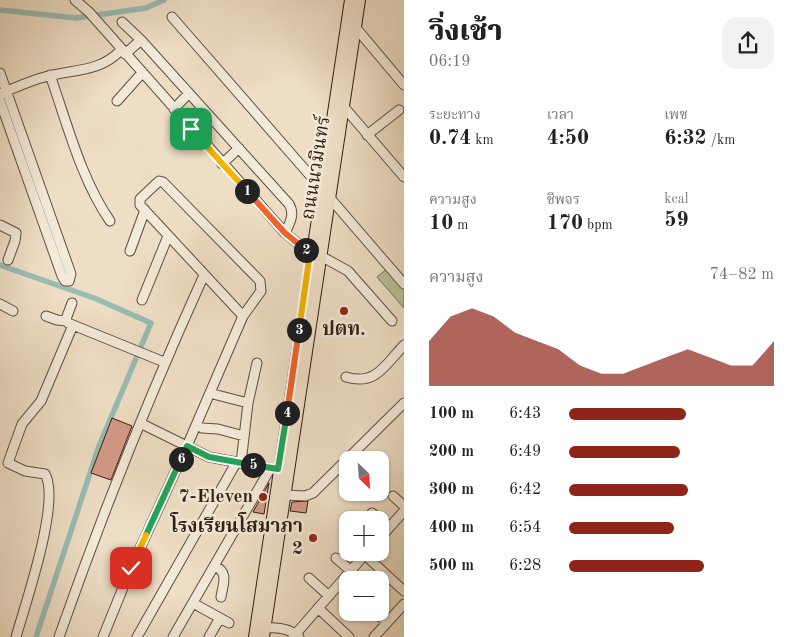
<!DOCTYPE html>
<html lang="th">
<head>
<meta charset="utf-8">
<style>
  :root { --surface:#fff; --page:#f2f2f2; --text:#222; --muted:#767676; --accent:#8f2418 }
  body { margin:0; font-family:"Old Standard TT","Noto Serif Thai",serif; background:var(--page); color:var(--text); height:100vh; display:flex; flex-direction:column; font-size:19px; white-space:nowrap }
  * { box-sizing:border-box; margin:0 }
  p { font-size:16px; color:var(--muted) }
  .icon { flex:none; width:28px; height:28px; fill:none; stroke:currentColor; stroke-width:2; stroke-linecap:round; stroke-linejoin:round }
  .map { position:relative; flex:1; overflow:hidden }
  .side { display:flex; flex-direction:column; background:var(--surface); width:395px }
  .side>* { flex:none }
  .needle { width:32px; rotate:155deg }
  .buttons { position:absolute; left:339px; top:451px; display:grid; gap:10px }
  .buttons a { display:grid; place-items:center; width:50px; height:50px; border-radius:10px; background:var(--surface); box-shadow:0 1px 4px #0004; font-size:25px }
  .pin { position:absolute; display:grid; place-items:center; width:42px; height:42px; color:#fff; margin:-21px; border-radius:10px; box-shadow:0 2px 8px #0006 }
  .km { position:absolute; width:25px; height:25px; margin:-12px; border-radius:50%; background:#222; color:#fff; font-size:14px; line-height:25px; text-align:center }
  .round { display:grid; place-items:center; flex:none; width:52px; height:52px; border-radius:15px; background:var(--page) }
  .head { display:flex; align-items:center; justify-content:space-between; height:85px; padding:0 25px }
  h1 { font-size:28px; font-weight:800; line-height:38px }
  .figures { display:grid; grid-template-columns:repeat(3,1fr); gap:8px; height:85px; padding:5px 25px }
  .figures div { display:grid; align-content:center }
  .figures b { font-size:21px; font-weight:800 }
  .figures small { font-size:14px; font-weight:400 }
  .figures p { font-size:14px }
  .chart { height:140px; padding:10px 25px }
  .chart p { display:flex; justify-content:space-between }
  .chart svg { width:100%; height:90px; margin-top:5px; fill:var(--accent); opacity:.7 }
  ul { padding:0 25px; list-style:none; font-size:16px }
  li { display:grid; grid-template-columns:80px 60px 1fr; align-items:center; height:38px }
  li i { height:12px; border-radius:6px; background:var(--accent) }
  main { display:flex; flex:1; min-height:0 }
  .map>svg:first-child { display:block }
  .green { fill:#b5c297; stroke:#727055 }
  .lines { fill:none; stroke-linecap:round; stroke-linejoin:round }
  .canal { stroke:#99bcb3; stroke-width:5.5 }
  .building { fill:#d69b8a; stroke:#301d13 }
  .minor-casing { stroke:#604d40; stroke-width:11 }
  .major-casing { stroke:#301d13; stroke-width:12 }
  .minor { stroke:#f4ead9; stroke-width:9 }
  .major { stroke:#eedec5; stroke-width:10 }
  .split-1-casing { stroke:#fff; stroke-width:10 }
  .split-2-casing { stroke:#fff; stroke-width:10 }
  .split-3-casing { stroke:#fff; stroke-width:10 }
  .split-4-casing { stroke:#fff; stroke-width:10 }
  .split-5-casing { stroke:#fff; stroke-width:10 }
  .split-6-casing { stroke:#fff; stroke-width:10 }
  .split-7-casing { stroke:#fff; stroke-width:10 }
  .split-8-casing { stroke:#fff; stroke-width:10 }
  .split-1 { stroke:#f5b400; stroke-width:6 }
  .split-2 { stroke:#f0652b; stroke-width:6 }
  .split-3 { stroke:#f5b400; stroke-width:6 }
  .split-4 { stroke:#f0652b; stroke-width:6 }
  .split-5 { stroke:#22a559; stroke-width:6 }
  .split-6 { stroke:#22a559; stroke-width:6 }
  .split-7 { stroke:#22a559; stroke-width:6 }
  .split-8 { stroke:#f5b400; stroke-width:6 }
  .poi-dot { fill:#8f2418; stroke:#f4ead9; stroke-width:2 }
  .labels { text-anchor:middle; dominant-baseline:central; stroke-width:5; stroke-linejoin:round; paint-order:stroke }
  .street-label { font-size:19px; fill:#301d13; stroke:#f4ead9 }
  .poi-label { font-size:19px; font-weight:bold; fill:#301d13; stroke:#f4ead9; text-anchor:end }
</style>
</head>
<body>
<main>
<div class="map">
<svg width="404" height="637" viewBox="0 0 404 637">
  <rect width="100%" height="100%" fill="#eedec5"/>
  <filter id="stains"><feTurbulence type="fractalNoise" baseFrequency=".004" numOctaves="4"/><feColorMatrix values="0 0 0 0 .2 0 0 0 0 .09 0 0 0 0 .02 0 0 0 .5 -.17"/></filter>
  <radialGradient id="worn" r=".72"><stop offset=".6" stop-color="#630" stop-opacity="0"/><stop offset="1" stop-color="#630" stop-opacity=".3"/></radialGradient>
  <path class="green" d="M388,268l16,19v21l-27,-31z"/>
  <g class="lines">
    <path class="canal" d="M0,10l76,8 70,-10 18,-8
      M0,265l94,33 57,25 -52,123 -63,191"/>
  </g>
  <path class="building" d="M112,418l20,8 -21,54 -20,-7z
    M269,483l-5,31 -11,-2z
    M308,501l-2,12 -16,-2 2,-9z"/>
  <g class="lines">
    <defs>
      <path id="minor" d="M75,0l14,12 196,221 25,20
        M172,17l149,171
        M122,22l19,18 148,164c6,10 1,19 -4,29
        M356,28l48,57
        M125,54l16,-14
        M0,73l71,201 -2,7h-4l-3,-5 -62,-175
        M50,75c17,48 31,104 60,146
        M0,94c16,-7 32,-14 48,-18 28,-7 52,-4 73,-26
        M117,101l25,-28
        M344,107l60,70
        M174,109l15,-16
        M367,135l32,-25
        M222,164l17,-16
        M330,198l74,86
        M0,225l16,8 -1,8 -7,19
        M130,251l15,-41
        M321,256l27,15 44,50
        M142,300l26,-64
        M72,303l-6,16 2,4 96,39
        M0,304l13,7
        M46,316l11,4 9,1
        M346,377c30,9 39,-12 58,-32
        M213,394l35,9
        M140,423l69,34 65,12
        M202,428l16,1 26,7
        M241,463l7,-60 9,-40
        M285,495l20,1 8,-3 91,-90
        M393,496l11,10
        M372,513l17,14
        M380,538l24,-27
        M345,544l3,2
        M365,555l39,36
        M336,558l15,13
        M215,566c14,7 8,18 6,31
        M309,578l20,18
        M193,603l36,20
        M318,608l31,29
        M376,612l11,11
        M265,628c12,-1 26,1 34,9
        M16,637c9,-32 45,-136 29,-163l-20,-3 -17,-8 14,-39 19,-23 32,-76
        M59,637c43,-123 91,-243 145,-362
        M103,637l28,-69 56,-122 56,-130 18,-25 -1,-10 -97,-99 -4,-1 -19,18v6l103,111
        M137,637l99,-174
        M173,637l97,-168
        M209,637l11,-19
        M293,637l74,-85
        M374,637l30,-33"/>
      <path id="major" d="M254,637l96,-637
        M264,637l96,-637"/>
    </defs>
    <use href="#minor" class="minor-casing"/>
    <use href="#major" class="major-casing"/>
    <use href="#minor" class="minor"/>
    <use href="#major" class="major"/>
  </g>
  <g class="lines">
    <defs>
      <path id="split-1" d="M191,129l56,62"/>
      <path id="split-2" d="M247,191l38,42 21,17"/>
      <path id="split-3" d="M299,330l11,-77 -4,-3"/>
      <path id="split-4" d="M287,413l12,-83"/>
      <path id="split-5" d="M253,465l25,4 9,-56"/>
      <path id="split-6" d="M181,459l6,-13 22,11 44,8"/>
      <path id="split-7" d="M146,535l35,-76"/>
      <path id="split-8" d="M131,568l15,-33"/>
    </defs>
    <use href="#split-1" class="split-1-casing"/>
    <use href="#split-2" class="split-2-casing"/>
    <use href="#split-3" class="split-3-casing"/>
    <use href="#split-4" class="split-4-casing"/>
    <use href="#split-5" class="split-5-casing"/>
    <use href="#split-6" class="split-6-casing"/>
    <use href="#split-7" class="split-7-casing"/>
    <use href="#split-8" class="split-8-casing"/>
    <use href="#split-1" class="split-1"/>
    <use href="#split-2" class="split-2"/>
    <use href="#split-3" class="split-3"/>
    <use href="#split-4" class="split-4"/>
    <use href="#split-5" class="split-5"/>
    <use href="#split-6" class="split-6"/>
    <use href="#split-7" class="split-7"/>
    <use href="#split-8" class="split-8"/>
  </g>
  <g class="poi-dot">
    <circle cx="344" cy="311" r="5"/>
    <circle cx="263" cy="497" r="5"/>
    <circle cx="313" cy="538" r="5"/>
  </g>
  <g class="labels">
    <g class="street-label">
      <text transform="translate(317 168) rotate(-81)">ถนนนวมินทร์</text>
    </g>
    <g class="poi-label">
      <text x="344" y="330" text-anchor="middle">ปตท.</text>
      <text x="253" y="497">7-Eleven</text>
      <text x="303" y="527">โรงเรียนโสมาภา<tspan x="303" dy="22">2</tspan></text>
    </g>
  </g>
  <rect width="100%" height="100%" filter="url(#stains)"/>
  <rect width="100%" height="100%" fill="url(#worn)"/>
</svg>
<div class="buttons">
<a><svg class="needle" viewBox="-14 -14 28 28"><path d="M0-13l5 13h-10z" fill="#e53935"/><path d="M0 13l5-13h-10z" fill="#767676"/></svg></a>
<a>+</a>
<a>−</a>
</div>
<div class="pin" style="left:191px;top:129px;background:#1e9e55"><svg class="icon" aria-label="arrive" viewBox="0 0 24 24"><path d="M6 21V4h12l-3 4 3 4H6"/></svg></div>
<div class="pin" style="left:131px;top:568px;background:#d93025"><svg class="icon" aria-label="check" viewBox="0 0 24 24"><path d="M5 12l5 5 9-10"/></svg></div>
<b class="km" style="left:247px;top:191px">1</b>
<b class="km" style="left:306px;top:250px">2</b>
<b class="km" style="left:299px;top:330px">3</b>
<b class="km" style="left:287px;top:413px">4</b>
<b class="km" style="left:253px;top:465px">5</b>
<b class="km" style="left:181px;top:459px">6</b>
</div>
<section class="side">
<div class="head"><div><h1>วิ่งเช้า</h1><p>06:19</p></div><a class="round"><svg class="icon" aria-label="share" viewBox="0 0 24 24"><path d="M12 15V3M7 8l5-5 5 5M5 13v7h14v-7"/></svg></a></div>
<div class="figures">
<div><p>ระยะทาง</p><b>0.74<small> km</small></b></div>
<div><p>เวลา</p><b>4:50</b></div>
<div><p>เพซ</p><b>6:32<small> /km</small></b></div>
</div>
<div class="figures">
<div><p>ความสูง</p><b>10<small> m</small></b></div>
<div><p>ชีพจร</p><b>170<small> bpm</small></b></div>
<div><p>kcal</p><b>59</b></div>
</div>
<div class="chart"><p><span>ความสูง</span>74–82 m</p>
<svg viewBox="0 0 160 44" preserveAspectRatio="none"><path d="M0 44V22L10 10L20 6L30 10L40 18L50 22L60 26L70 34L80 38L90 38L100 34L110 30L120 26L130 30L140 34L150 34L160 22V44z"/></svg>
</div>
<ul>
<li><b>100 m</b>6:43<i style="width:57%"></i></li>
<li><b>200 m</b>6:49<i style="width:54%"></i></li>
<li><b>300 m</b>6:42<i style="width:58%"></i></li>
<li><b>400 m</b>6:54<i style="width:51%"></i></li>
<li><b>500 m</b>6:28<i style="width:66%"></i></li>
</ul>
</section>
</main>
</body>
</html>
